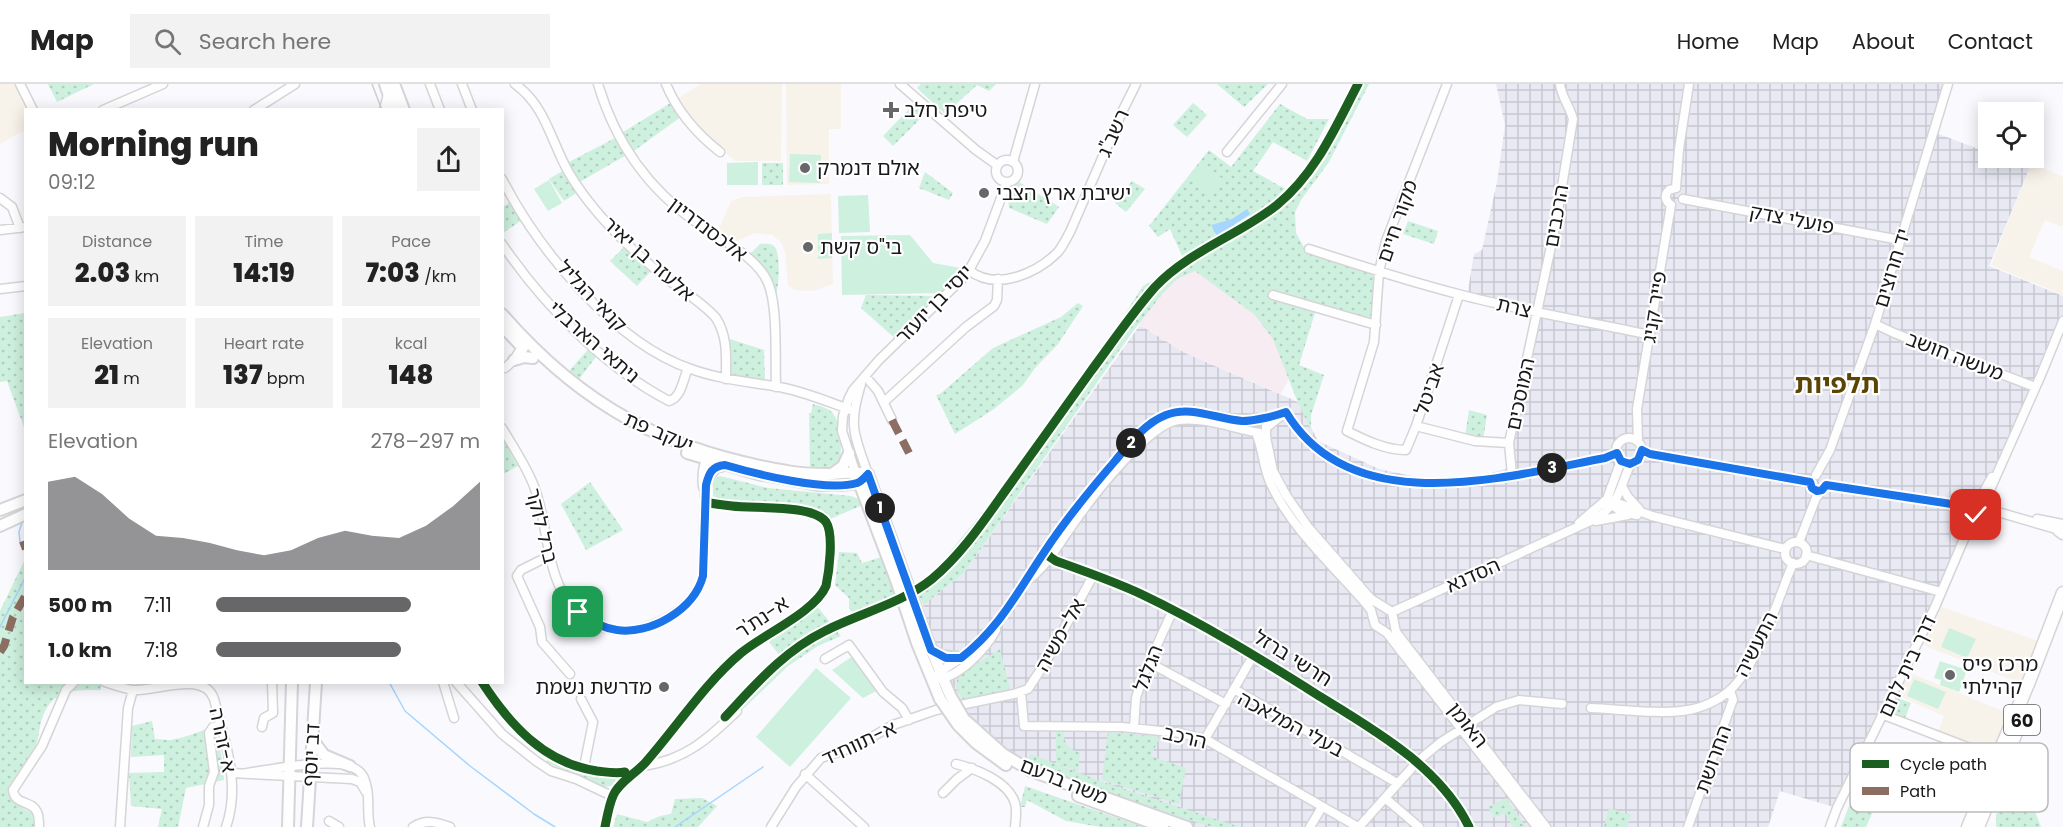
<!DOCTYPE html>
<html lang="en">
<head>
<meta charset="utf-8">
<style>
  :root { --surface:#fff; --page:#f2f2f2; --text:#222; --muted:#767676; --line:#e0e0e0; --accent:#67676a }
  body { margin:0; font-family:Poppins,"Noto Sans Hebrew",sans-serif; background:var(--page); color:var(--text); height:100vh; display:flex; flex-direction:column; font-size:22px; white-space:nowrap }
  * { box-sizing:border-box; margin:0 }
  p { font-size:20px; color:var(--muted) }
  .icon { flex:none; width:33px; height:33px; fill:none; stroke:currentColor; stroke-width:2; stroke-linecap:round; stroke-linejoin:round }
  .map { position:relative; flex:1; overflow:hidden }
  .panel { position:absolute; left:24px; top:24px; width:480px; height:576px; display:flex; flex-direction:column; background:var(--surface); border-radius:0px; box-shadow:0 3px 15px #0003 }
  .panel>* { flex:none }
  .buttons { position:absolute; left:1978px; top:18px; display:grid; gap:12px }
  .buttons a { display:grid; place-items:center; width:66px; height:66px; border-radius:0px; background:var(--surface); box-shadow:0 3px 15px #0003; font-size:30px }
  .pin { position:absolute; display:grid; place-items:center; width:51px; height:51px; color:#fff; margin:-26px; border-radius:12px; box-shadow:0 3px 9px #0006 }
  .km { position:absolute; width:30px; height:30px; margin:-15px; border-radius:50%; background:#222; color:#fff; font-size:16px; line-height:30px; text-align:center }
  .round { display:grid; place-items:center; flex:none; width:63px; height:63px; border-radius:0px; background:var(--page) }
  .overview { display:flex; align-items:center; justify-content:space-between; height:102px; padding:0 24px }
  h1 { font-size:33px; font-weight:800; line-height:45px }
  .figures { display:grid; grid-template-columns:repeat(3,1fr); gap:9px; height:102px; padding:6px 24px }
  .figures div { display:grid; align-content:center; border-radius:0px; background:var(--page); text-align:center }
  .figures b { font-size:26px; font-weight:800 }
  .figures small { font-size:16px; font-weight:400 }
  .figures p { font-size:16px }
  .chart { height:168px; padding:12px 24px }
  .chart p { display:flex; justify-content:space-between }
  .chart svg { width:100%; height:108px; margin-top:6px; fill:var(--accent); opacity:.7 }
  ul { padding:0 24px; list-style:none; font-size:20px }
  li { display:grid; grid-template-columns:96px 72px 1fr; align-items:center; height:45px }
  li i { height:15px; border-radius:8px; background:var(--accent) }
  header { display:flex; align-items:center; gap:36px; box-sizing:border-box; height:84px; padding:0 30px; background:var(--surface); border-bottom:2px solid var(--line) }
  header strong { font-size:28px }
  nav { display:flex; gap:33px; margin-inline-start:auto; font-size:21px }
  .search { width:420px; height:54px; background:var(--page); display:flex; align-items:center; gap:15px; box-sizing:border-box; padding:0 21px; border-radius:0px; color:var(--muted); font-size:22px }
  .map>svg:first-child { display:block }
  .commercial { fill:#f7ecf2 }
  .industrial { fill:url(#industrial-grid) }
  .education { fill:#f8f3ea }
  .grass { fill:url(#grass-dots) }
  .pitch { fill:#cef0de }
  .water { fill:#a6d5fd }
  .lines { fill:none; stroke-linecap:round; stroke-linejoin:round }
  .stream { stroke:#a6d5fd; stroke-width:1.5 }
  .minor-casing { stroke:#d5d5d8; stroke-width:11 }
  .major-casing { stroke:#d5d5d8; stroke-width:14 }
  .highway-casing { stroke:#d5d5d8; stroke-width:15 }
  .minor { stroke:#fefeff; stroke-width:8 }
  .major { stroke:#fefeff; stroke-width:10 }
  .highway { stroke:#fefeff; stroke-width:12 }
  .tram { stroke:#cecece; stroke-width:1.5 }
  .major-bridge-casing { stroke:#d5d5d8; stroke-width:14; stroke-linecap:butt }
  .major-bridge { stroke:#fefeff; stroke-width:10 }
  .quiet { stroke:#8d6e63; stroke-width:8; stroke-dasharray:15 8; stroke-linecap:butt }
  .cycleway-casing { stroke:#fff; stroke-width:13 }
  .cycleway { stroke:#1b5e20; stroke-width:9 }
  .route-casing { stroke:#fff; stroke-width:12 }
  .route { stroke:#1a73e8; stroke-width:8 }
  .poi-dot { fill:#67676a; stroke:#fff; stroke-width:2 }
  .labels { text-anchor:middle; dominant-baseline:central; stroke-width:4.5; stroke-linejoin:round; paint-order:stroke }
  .shield { fill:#fff; stroke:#5d5d5f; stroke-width:1.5 }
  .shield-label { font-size:18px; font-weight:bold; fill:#18181a }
  .poi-label { font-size:20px; fill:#18181a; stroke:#fff; text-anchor:start }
  .street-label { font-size:20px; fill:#18181a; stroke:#fff }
  .district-label { font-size:26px; font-weight:bold; fill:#5a4504; stroke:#fff }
  .key { fill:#fff; stroke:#bababa; stroke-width:1.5 }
  .key-label { font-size:16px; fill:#18181a }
</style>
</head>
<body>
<header>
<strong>Map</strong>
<div class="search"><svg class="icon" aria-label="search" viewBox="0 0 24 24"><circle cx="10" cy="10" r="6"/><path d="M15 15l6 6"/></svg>Search here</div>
<nav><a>Home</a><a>Map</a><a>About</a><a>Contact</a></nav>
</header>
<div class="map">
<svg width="2063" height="743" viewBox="0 0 2063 743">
  <defs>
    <pattern id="industrial-grid" width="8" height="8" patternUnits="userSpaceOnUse" patternTransform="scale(1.5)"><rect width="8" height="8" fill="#e8e9f3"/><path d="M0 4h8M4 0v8" fill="none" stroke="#c6c7d0"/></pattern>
    <pattern id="grass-dots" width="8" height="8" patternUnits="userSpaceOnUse" patternTransform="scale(1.5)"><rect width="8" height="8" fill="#cef0de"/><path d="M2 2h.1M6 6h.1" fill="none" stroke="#b0cdbe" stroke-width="1.8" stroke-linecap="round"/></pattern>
  </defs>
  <rect width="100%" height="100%" fill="#f9f9fe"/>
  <path class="commercial" d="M1197,187l59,43 18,25 16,38 -9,17 -96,-41 -47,-30 24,-32 21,-18z"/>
  <path class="industrial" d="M1496,0h457l-17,49 53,20v5h33l10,4 -43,104 74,30v21l-29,71 -197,420 -57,-17 -12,36h-573l-162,-57 -22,-13 -53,-48 -17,-43 -18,-61 41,-32 176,-248 45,28 113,49 20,39 61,28 47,10 50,-2 36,-10 -2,-22 25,-131 -68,-17 7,-43 8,-4 15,-68 8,-57z"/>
  <path class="education" d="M0,0h18l12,25 -4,1 -1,20 -25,14z
    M701,0h81l-1,77h-46l-46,-40 -14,-21z
    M786,0h55v45h-12v55l-42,1z
    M2032,78l31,15v50l-18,-7 -16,37 34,14v24l-72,-30z
    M831,110l2,90 -19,7 -20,-1 -6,-5 -3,-33 -4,-10 -9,-7 -17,-2 -20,9 -17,-11 13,-30 12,-4z
    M1942,523l96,34 -18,42 -97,-38z
    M1908,588l104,43 -16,40 -58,-23 6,-16 -47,-21z"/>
  <path class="grass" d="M48,0h46l-37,18z
    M921,0h75l-7,7 -12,-6 -32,29 -28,-26z
    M1217,0h51l-24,23z
    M1352,0h17l-40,78 -28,38 -6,12 1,21 10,18 68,24 -3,46 -54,-15 -18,59 25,10 -13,40v15l-13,-27 -25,-64 -18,-24 -60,-44 -18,8 -14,14 -32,41 -167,239 -41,32 -8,-19 21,-17 52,-64 85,-112 70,-107 35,-20 8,-2c28,-17 60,-32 86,-52 34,-26 60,-90 80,-128z
    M672,18l10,14 -51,37 -11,-19z
    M915,19l11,10 -33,33 -10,-10z
    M1193,19l14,12 -20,22 -14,-12z
    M1280,20l27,15h22l-22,42 -34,-19 -20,29 34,19 -16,13 -88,55 -13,-29 -12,8 -9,-11 60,-76 22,17z
    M617,53l11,17 -50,29 -11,-20z
    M762,79h21v22h-21z
    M564,86l14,22 -14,9 -15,-22z
    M925,88l28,21 -4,7 -30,-12z
    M1132,97l13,8 -19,23 -11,-9z
    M1019,98l40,25 -12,17 -38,-16 -1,-12 6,-12z
    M510,118l12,18 -19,13v-26z
    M1408,137l30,10 -4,13 -31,-10z
    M760,160c4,0 10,-1 14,2 7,7 5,40 2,49l-28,-39z
    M626,161l26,25 -15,16 -27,-25z
    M866,211l76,1 -44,45 -37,-33z
    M1078,219l5,3 -25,38 -23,24 -12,17 -29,24 -39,25 -19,-39 4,-1 53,-46 68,-31z
    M25,229h1l-1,117 -18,-49 -7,1v-65z
    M727,254l37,12 1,31 -37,-6z
    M592,261l7,8 -20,26 -10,-8z
    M813,320c7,2 17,4 21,11 6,8 10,38 4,47l-10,5 -18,1 -1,-55h2z
    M1469,326l18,5 -4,25 -18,-4z
    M502,353l16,29 -15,8h-1z
    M720,392l48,12 83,8 8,3 6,5 -35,15 -17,-11 -89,-7 -11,-5v-16z
    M590,398l33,48 -37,20 -25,-46z
    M839,468l18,1 5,10 23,-7 13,40 -46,17 -3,-6v-9l-14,-13z
    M25,475l1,123 75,1v7c-25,0 -48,-1 -58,26 -4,10 -4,22 -8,32 -6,15 -19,30 -27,44 4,12 15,16 26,22l1,13h-35v-216z
    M816,521l17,21 -31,17 -21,14 -16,-20z
    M835,545l6,7 -23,10 -30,20 -48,46 -4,-5 43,-44 16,-12z
    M1000,565l10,40 -46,12c-7,-10 -10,-15 -5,-26z
    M478,599h11c25,41 49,62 93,82l-2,5 10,3 31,3 -9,10 -11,1 -55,-25 2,-4 21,7 -41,-21 -19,-19z
    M1895,613l16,6 -6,15 -16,-6z
    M152,637l3,18c6,0 14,2 20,0 14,-2 26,-10 40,-11l7,31 2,21 -38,8 -8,39h-20l4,-18 -31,-3 -2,-33 35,-1v-17l-33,2 1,-31z
    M1063,646c1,13 4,18 17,23l-2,18 -22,-8v-32z
    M1108,648l52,5 -9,19 35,12 -7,36 -77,-24z
    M1031,670l69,27 140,46h-28l-101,-31 -87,-33z
    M2011,696l21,9 2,20 7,18h-45v-12z
    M1025,702l118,41h-42l-35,-6 -39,-21 -2,7h-5z
    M702,714l15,8 -19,21h-85l4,-13 30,8 13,-6 11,-2 4,-15z
    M1506,714l20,29h-13l-8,-14 -11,5 -6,-11z
    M1852,714l23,9 -9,20h-25z
    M1609,724l22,7 -4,12h-23z"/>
  <path class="pitch" d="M790,70l31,1 -1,28 -31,-1z
    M758,78v23h-31v-22z
    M1203,79l20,16 -12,14 -19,-17z
    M549,96l13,23 -14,8 -14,-22z
    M868,111l2,37 -31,1 -1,-37z
    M832,149v25l-14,1v-25z
    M910,151l23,28 28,5 -19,25 -100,2 -1,-59z
    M1949,544l27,11 -9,19 -26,-11z
    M853,572l23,35 -13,7 -31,-28z
    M1940,577l27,9 -8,22 -19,-7 1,-5 -7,-2z
    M816,584l35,30 -61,69 -34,-30z
    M1914,595l32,13 -8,17 -31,-13z"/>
  <path class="water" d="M1247,125l3,5 -33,22 -6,-11 21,-6z"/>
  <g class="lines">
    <path class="stream" d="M20,458l-1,-10 4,-13
      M0,543l25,-49
      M389,598l16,29 65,55 64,48 21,13
      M675,743l88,-60"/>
    <defs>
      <path id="minor" d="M20,0l13,26
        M430,0l10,26
        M462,0l10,26
        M515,0c31,22 36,58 54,89 23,39 58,73 93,102 17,14 39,26 54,43 12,19 10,39 10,61
        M598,0c17,57 49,104 98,138 22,16 62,35 72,61 10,22 7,77 8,104
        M666,0c11,27 31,50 54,68
        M900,0l76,66 21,15
        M103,26l60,-26
        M254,26l41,-26
        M384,26l4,-16
        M1227,68l55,-68
        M996 87a11 11 0 1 1 22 0a11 11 0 1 1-22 0Z
        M1013,78l22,-78
        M502,95c36,70 112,164 189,190 30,11 62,13 93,19 24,5 47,15 70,23
        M1676,104l3,-39 10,-65
        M0,114l12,9 8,21
        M1683,115l217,41
        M1671,121c-6,-4 -7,-10 -2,-15l7,-2
        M0,146l26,-3
        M502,160c41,60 102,123 167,157 12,-3 14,-21 19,-33
        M1309,165c49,16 98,32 149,45 63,17 128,27 192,41
        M969,186c27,22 68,3 89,-18 5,-6 8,-13 12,-20l53,-122 13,-26
        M0,205l26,-3
        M1273,211l103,30
        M1459,211l-43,131 59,15 34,2
        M1875,240l19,9 141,54
        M505,284l9,-8 10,-17
        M865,292l13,15 14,29
        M861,300c-13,42 -7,50 7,90
        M884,318l82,-75 28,-21 3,-6 1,-21
        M1286,328c63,109 221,65 319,46l11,-5
        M1257,334l5,1 4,3v15l7,34 13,24 22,32 63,72 21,13 4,20 150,195
        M1416,342l-10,24c-21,0 -41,-10 -59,-19l27,-89 5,-70 7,-31 61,-157
        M1267,343l19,-15
        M502,344c11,19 26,40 33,61 17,47 8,112 63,136 18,8 36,7 54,0 23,-9 44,-24 51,-49l2,-83 5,-22
        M1256,349c7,16 7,33 14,49 21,47 64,84 97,123l4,5 4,15 12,8 150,194
        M1616 367a13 13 0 1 1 26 0a13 13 0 1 1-26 0Z
        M1638,357l-1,-32 34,-204
        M1642,366l8,4 160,28
        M855,387l-13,-40 1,-15 6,-18 4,-8 26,-30 88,-86 18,-33 22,-59
        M1512,391l-3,-32 47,-220 17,-104c-3,-12 -12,-23 -13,-35
        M1816,391l14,-25 45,-126 73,-240
        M1826,401l165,25 72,21
        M703,403c-1,-10 -1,-23 6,-31
        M1623,404l5,9 11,12
        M1607,415l45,17 133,33
        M1609,418l12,10 16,3
        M1982,422v-11l10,-18
        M1982,424l59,-133 22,-54
        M2037,435l26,5
        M1596,437l32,-6
        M1579,439l28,-24 14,-38
        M1799,458l17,-44 10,-13
        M1785 469a11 11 0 1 1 22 0a11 11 0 1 1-22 0Z
        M1045,467l5,6 6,4c28,10 57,20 85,33 61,29 118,64 175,100 55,34 124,72 153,133
        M1806,471l135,37
        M549,472l-28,14 -4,6 23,51 2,15 28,32
        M1031,494c20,-17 32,-41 48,-62 17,-24 71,-93 100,-96 28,-3 55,9 81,13
        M1392,528l205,-94c25,-18 22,-30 34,-55
        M825,575l24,-14 34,47 19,16 7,12
        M1148,578l78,42
        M936,592c7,-8 18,-12 26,-19 14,-9 25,-23 36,-35 19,-23 31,-48 48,-72 21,-31 43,-59 67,-87 15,-17 32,-40 54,-48 30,-11 60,10 90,3
        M939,595c21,-3 47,-30 57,-49
        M105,598c9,3 18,6 27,8 23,2 72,-20 82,9 11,42 27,86 12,128
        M443,598l11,36
        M456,598l46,52 34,27 15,10 25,8 36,17
        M1234,605l15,-26
        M1021,608l3,34 98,1 58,6 25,6 153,88
        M581,615l12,23 -8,40
        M1591,624c27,1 71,7 97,2 14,-2 31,-10 41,-19 29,-25 49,-92 64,-128
        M1884,631l101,39
        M262,643l2,-9 9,-5 -1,-31
        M1134,644l2,-30 7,-22 30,-66
        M1205,655l29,-50 163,94
        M956,680c20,5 52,17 59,39 2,7 1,16 0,24
        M643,682c42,-6 65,-27 94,-55
        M231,689l121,6 8,3 6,10
        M247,689c25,-4 79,-14 102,-7 7,2 14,7 16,15 6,14 1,31 5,46
        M805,690l59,53
        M943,709l14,-14 15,-11
        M1385,714l34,29
        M329,737l10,6
        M39,743c0,-5 0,-11 -2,-15 -5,-12 -22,-6 -24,-22l29,-44 24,-56 8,-8
        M120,743l8,-119 5,-18
        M203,743l6,-22v-19l5,-14 -5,-39 4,-6 8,-2
        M413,743c12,-8 24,-5 37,0
        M605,743c2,-10 4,-22 8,-31 5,-13 22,-22 32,-33 31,-35 60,-80 96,-110 23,-19 74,-41 85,-67 3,-14 8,-52 0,-64 -13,-18 -72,-13 -94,-16 -9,-1 -18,-2 -27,-4
        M771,743l25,-40 25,-29 35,-12 37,-21 43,-15 78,-16 14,-5 19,-29 47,-86
        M1310,743l12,-20
        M1359,743l59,-66 23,-19 55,-35 23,-7 43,4
        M1688,743l43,-122 2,-5 -3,-10
        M1830,743l7,-19 98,-201 37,-87 6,-6 13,-4"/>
      <path id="major" d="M385,0l9,26
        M394,0l10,26
        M502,230c80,92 164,137 285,157 14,3 30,3 45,3 13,-1 23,-3 36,0
        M502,242l21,22
        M514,276l10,-3 9,1
        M687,369l71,21 61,11h22l18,-2 9,-9
        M833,389l10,-7 6,-13
        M868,390l59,165 23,56
        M709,391l7,-8 9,-2
        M857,393l39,103 21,63 23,56
        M0,426l26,-10
        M0,442l26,-12
        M931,566l10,6 20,2
        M964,635l39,35 28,17 156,56
        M958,641l18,18 30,22
        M312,655l12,16 26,11
        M1078,712l85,31
        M288,743l4,-145
        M307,743l9,-145"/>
      <path id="highway" d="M2059,446l4,3
        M1968,743l60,-143 35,-91
        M1978,743l40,-99"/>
    </defs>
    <use href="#minor" class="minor-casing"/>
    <use href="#major" class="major-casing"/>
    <use href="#highway" class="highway-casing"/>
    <use href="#minor" class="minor"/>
    <use href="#major" class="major"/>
    <use href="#highway" class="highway"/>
    <path class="tram" d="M372,0l10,26"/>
    <defs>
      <path id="major-bridge" d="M950,611l14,24
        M940,615l18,26"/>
    </defs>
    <use href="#major-bridge" class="major-bridge-casing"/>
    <use href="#major-bridge" class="major-bridge"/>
    <path class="quiet" d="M892,336l17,33
      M23,457l3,8
      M0,568l4,-6 9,-29 13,-22"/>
    <defs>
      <path id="cycleway" d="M1045,467l5,6 6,4c28,10 57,20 85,33 61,29 118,64 175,100 55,34 124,72 153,133
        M482,598c28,43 62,81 115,89 9,1 18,3 28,1
        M725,633c31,-33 59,-66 100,-86 35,-18 76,-27 107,-52 31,-26 53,-60 76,-92 28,-39 55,-77 83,-116 21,-28 41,-58 64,-84 34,-36 84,-52 122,-82 39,-32 58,-77 81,-121
        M605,743c2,-10 4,-22 8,-31 5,-13 22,-22 32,-33 31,-35 60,-80 96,-110 23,-19 74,-41 85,-67 3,-14 8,-52 0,-64 -13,-18 -72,-13 -94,-16 -9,-1 -18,-2 -27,-4"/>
    </defs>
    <use href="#cycleway" class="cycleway-casing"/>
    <use href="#cycleway" class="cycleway"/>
  </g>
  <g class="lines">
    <defs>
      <path id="route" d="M578,528c12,9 24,16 39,18 33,5 77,-20 86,-54l3,-91c3,-12 6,-19 19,-20 31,9 101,27 132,18 4,-1 7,-5 11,-9l63,176 15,8h15c39,-30 57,-67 84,-107 21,-32 45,-61 70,-90 14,-17 30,-38 51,-46 25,-10 50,4 76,6 13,0 33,-5 44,-9 65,109 219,65 319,46l12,-5 4,8 9,3 8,-4 4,-10 8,4 160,28 2,6 5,3 5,-1 4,-5 165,25 -15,5"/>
    </defs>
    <use href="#route" class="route-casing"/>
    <use href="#route" class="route"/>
  </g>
  <g class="poi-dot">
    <path d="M888 17h6v6h6v6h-6v6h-6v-6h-6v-6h6z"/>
    <circle cx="805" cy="84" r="6"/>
    <circle cx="984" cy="109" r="6"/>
    <circle cx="808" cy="163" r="6"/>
    <circle cx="1950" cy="591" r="6"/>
    <circle cx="664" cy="603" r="6"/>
  </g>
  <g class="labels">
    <rect class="shield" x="2004" y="621" width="36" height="30" rx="4.5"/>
    <g class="shield-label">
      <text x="2022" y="636">60</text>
    </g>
    <g class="poi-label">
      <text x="904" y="26">טיפת חלב</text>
      <text x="817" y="84">אולם דנמרק</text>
      <text x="996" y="109">ישיבת ארץ הצבי</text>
      <text x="820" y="163">בי"ס קשת</text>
      <text x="1962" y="580">מרכז פיס<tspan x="1962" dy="23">קהילתי</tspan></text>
      <text x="652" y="603" text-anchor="end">מדרשת נשמת</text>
    </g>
    <g class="street-label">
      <text transform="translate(1113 49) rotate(-66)">רשב"ג</text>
      <text transform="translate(1556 132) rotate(-80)">הרכבים</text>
      <text transform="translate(1792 135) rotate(11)">פועלי צדק</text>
      <text transform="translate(1397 137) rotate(-71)">מקור חיים</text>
      <text transform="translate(708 145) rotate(37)">אלכסנדריון</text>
      <text transform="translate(649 175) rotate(42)">אלעזר בן יאיר</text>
      <text transform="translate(1892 184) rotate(-73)">יד חרוצים</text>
      <text transform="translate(592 212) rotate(46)">קנאי הגליל</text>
      <text transform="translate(934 220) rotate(-46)">יוסי בן יועזר</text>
      <text transform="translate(1514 223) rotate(13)">צרת</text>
      <text transform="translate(1654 223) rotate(-81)">פייר קניג</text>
      <text transform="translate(594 258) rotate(41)">ניתאי הארבלי</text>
      <text transform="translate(1955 272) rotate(21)">מעשה חושב</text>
      <text transform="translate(1429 305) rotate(-71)">אביטל</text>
      <text transform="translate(1520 310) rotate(-78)">המוסכים</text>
      <text transform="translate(659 348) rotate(23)">יעקב פת</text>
      <text transform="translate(542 442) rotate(76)">ברל לוקר</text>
      <text transform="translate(1473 491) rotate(-24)">הסדנא</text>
      <text transform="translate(762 533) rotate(-34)">א-נת'ר</text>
      <text transform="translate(1060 551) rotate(-61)">אל-משיה</text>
      <text transform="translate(1756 560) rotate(-63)">התעשיה</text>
      <text transform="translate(1293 574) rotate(32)">חרשי ברזל</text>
      <text transform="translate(1907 582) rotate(-65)">דרך בית לחם</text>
      <text transform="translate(1148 584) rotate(-69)">הגלגל</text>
      <text transform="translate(1291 640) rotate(28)">בעלי המלאכה</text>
      <text transform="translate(1468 641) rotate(52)">האומן</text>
      <text transform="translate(1185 653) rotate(13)">הרכב</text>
      <text transform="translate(223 656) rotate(78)">א-זהרה</text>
      <text transform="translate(859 659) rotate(-25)">א-תווחיד</text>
      <text transform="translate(311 671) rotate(-87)">דב יוסף</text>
      <text transform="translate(1713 675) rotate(-70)">החרושת</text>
      <text transform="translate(1064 697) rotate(22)">משה ברעם</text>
    </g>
    <g class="district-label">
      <text x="1837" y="300">תלפיות</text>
    </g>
  </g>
  <rect x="1850" y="659" width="198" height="69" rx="9" class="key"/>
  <rect x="1862" y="676" width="27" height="8" fill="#1b5e20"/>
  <rect x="1862" y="703" width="27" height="8" fill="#8d6e63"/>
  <g class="key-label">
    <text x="1900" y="686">Cycle path</text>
    <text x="1900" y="713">Path</text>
  </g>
</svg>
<div class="buttons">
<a><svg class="icon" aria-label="locate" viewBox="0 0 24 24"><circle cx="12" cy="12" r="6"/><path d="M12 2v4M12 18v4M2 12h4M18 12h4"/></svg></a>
</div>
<div class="pin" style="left:578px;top:528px;background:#1e9e55"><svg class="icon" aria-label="arrive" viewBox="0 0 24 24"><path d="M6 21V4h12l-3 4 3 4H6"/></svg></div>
<div class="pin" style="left:1976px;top:431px;background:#d93025"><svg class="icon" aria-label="check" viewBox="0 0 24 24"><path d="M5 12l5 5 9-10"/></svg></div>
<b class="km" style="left:880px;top:424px">1</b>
<b class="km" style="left:1131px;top:359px">2</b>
<b class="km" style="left:1552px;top:384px">3</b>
<section class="panel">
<div class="overview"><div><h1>Morning run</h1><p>09:12</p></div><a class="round"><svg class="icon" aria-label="share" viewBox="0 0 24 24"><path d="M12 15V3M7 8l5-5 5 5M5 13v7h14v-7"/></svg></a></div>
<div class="figures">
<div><p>Distance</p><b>2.03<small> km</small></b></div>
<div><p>Time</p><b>14:19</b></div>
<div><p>Pace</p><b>7:03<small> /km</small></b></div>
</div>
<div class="figures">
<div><p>Elevation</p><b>21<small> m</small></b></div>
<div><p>Heart rate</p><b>137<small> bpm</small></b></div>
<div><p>kcal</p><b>148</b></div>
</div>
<div class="chart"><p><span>Elevation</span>278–297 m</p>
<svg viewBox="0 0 160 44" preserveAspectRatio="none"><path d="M0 44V8L10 6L20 13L30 23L40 30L50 31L60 33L70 36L80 38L90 36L100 31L110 28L120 30L130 31L140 26L150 18L160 8V44z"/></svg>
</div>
<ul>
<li><b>500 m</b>7:11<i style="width:74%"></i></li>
<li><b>1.0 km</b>7:18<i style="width:70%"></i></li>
</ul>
</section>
</div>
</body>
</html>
